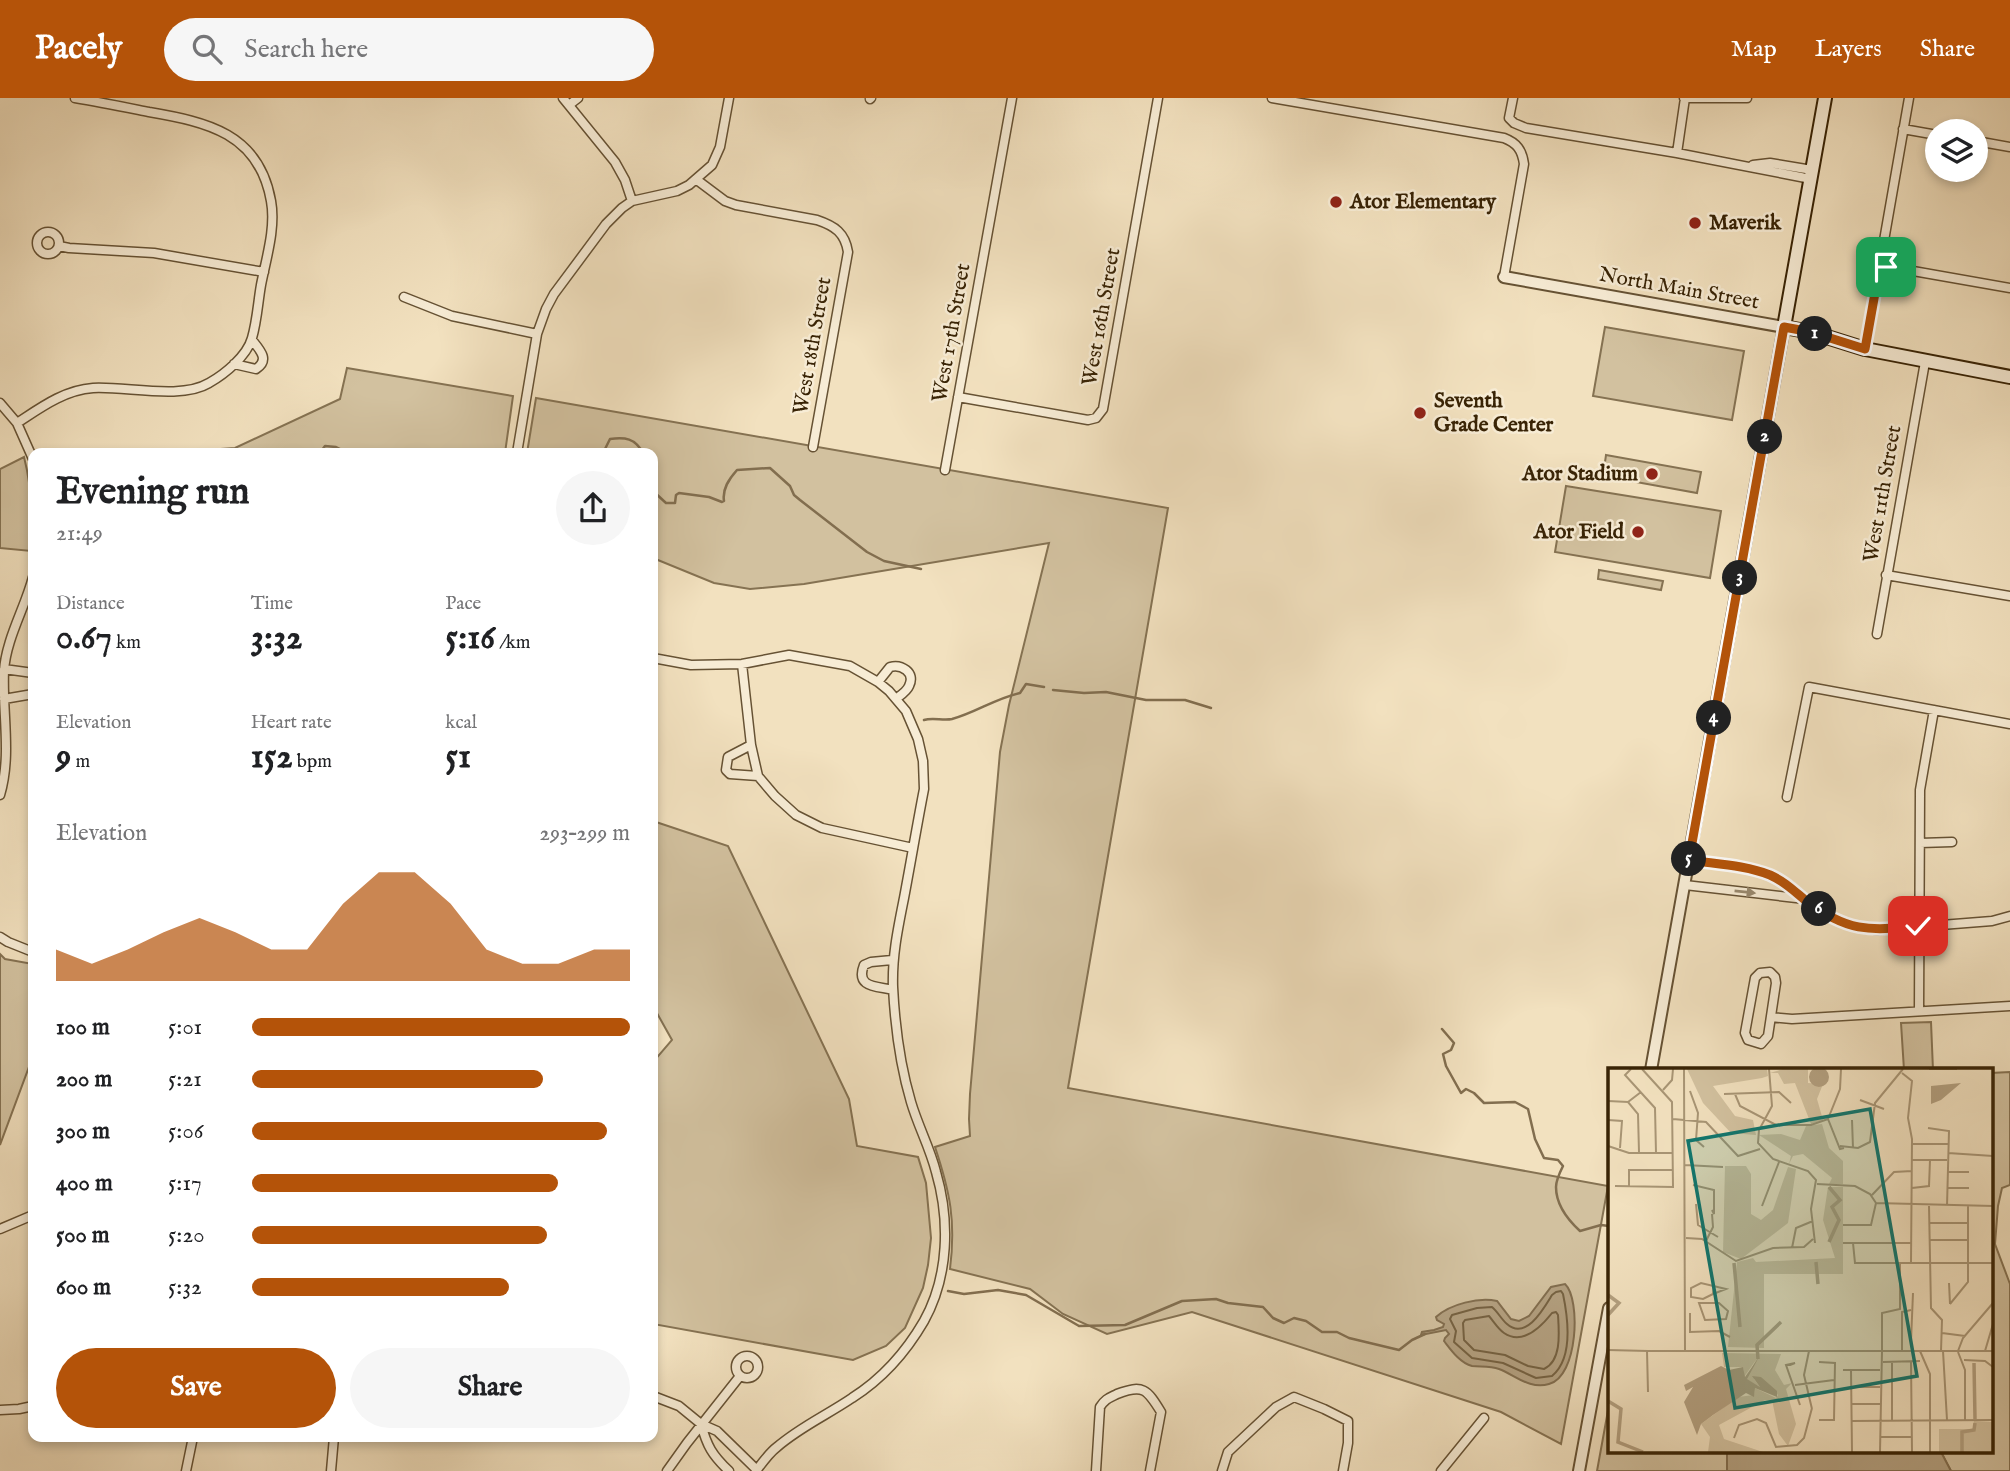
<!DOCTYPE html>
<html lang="en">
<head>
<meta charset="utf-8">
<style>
  :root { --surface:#fff; --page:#f6f6f6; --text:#202124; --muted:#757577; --accent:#b45309 }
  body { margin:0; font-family:"IM FELL English",serif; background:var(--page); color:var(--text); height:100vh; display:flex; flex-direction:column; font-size:26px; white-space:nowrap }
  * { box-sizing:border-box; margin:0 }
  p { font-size:23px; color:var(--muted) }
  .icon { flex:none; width:38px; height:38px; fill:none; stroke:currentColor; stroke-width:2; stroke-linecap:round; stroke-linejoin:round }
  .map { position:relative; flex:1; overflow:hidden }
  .panel { position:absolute; left:28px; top:350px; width:630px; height:994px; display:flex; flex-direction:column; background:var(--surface); border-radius:14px; box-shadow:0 4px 10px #0003 }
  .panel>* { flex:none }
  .buttons { position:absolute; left:1925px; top:21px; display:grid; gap:14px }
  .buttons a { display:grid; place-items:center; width:63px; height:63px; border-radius:50%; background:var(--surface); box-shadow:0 4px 10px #0003; font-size:35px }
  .pin { position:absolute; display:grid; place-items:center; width:60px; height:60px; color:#fff; margin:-30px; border-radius:14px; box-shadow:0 4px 10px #0006 }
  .km { position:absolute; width:35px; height:35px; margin:-18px; border-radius:50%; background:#222; color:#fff; font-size:19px; line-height:35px; text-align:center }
  .round { display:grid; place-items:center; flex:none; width:74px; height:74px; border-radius:37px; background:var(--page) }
  .summary { display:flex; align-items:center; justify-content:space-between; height:119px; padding:0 28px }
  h1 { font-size:38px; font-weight:700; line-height:52px }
  .metrics { display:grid; grid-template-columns:repeat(3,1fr); gap:10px; height:119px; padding:7px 28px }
  .metrics div { display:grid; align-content:center }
  .metrics b { font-size:35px; font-weight:700 }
  .metrics small { font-size:19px; font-weight:400 }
  .metrics p { font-size:19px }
  .chart { height:196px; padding:14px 28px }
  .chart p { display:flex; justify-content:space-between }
  .chart svg { width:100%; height:126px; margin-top:7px; fill:var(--accent); opacity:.7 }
  .button { display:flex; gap:14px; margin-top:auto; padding:14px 28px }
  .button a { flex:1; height:80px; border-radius:42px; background:var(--accent); color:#fff; font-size:28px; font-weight:700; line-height:80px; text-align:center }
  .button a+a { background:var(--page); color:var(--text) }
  ul { padding:0 28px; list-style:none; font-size:23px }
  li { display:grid; grid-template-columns:112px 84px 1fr; align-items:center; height:52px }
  li i { height:18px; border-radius:9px; background:var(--accent) }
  header { display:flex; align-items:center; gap:42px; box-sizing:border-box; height:98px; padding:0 35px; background:var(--accent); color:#fff }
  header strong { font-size:33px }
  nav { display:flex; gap:38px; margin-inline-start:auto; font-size:24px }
  .search { width:490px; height:63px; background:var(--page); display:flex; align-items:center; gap:18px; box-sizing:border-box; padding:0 24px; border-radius:38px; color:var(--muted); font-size:26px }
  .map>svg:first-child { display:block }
  .green { fill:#d2c19f; stroke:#857252; stroke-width:2 }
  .water { fill:#b3a080; stroke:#826e4f; stroke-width:2 }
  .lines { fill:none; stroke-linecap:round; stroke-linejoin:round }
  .shore { stroke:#766242; stroke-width:2 }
  .stream { stroke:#826e4f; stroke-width:2.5 }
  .minor-casing { stroke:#665234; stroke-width:11 }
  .tertiary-casing { stroke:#665234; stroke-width:14 }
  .secondary-casing { stroke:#382305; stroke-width:16 }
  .minor { stroke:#f7ecd5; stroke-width:8 }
  .tertiary { stroke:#f7ecd5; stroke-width:10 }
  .secondary { stroke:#f7ecd5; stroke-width:12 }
  .oneway { fill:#98886d }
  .route-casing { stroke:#fff; stroke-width:14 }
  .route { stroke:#b45309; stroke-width:9 }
  .poi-dot { fill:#8f2418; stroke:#f7ecd5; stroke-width:2.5 }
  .labels { text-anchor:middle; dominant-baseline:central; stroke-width:5; stroke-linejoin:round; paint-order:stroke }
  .poi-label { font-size:21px; font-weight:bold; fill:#382305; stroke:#f7ecd5; text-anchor:start }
  .street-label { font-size:21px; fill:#382305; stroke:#f7ecd5 }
  .inset-river { fill:none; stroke:#b3a080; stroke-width:3.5 }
  .inset-road { fill:none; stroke:#a89575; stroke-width:2 }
  .view { fill:#0f766e; fill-opacity:0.15; stroke:#0f766e; stroke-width:3.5 }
  .inset-edge { fill:none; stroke:#382305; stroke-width:3.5 }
</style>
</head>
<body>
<header>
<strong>Pacely</strong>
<div class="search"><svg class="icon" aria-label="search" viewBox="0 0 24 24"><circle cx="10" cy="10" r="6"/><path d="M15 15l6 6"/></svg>Search here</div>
<nav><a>Map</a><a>Layers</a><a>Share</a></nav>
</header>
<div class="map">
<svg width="2010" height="1373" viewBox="0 0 2010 1373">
  <rect width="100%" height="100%" fill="#f2e1bf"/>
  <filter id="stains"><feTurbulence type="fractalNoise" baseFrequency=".00286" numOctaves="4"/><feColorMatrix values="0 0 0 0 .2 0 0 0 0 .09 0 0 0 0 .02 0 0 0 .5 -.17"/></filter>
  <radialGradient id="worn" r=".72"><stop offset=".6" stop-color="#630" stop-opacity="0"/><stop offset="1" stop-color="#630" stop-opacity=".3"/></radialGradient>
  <path class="green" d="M1605,229l139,24 -12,69 -139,-24z
    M347,270l166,28 -8,57h-343l73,-5 105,-49z
    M536,300l632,110 -100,580 540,98 -47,258 -60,-32 -309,-100 -85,22 -44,-20 -33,-25 -80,-20c6,-48 0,-77 -15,-122l35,-11 -1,-17 1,-25 30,-342 9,-47 40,-162 -245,41 -54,5 -36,-6 -61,-25v-105h-126z
    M1606,357l95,17 -4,21 -94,-17z
    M24,359c8,31 9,62 7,94l-31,-3v-79z
    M1566,388l155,25 -11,67 -155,-26z
    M1599,472l64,11 -2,9 -63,-11z
    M653,723l75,25 121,253 8,47 61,11 8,26 5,55 -3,27 -5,23 -18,40 -19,18 -33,14 -200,-36v-262l19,-22 -19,-34z
    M0,856l5,5 28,5v92l-33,89z
    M1931,924l2,48h-29l-3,-47z
    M2010,974v113l-8,3 -4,18 -3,38 15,40v187h-59l-10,-19h50v-379z
    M1609,1307v47h118l1,17 -1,2h-130z"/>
  <path class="water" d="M1565,1186c16,15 13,93 -16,100 -19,6 -34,-9 -50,-15 -9,-3 -18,-2 -27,-3 -12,-3 -21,-16 -28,-25l1,-3 4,-4 -3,-4 -25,5 1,-3 12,-2 9,-3 1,-3 -7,-4 -1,-3c14,-13 43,-20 61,-16l14,18 8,2 10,-5 22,-29z
    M1727,1354h214l10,19h-224z"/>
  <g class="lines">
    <path class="shore" d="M1561,1193l2,3c5,24 11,64 -11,82l-16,2 -33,-15 -31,-5 -18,-16 2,-11 -6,-12 2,-4 25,-7 15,-1c6,5 9,12 15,17 19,17 37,-16 45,-29l4,-3z
      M1552,1215l4,-1 2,3c1,17 4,46 -14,54l-16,-3 -23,-11 -31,-5 -10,-10 -1,-17 2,-3 24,-4c5,6 9,13 15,17 19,13 37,-6 48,-20z"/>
    <path class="stream" d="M322,352l3,-4 11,1 4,2 2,4
      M603,355l7,-14c15,-2 25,-1 33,14
      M653,393l13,12h9l1,-8 3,-2 30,4 13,5 2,-1c-2,-12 5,-22 13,-31l33,-2 20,18 4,9 6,5 67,52 17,9 37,8
      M1053,592l31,3 22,-1 40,8h39l26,8
      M924,622c9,-3 19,1 28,-1 23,-6 44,-21 68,-26l6,-9 18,3
      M1442,931l12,14 -3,7 -8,4 3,12 15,27 5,-4 8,4 10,10 31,-1 13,7 7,30 9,19 14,2 5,6c-3,6 -7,15 -7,21 0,18 12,33 24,44l21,-6 8,1
      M948,1193l16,3 34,-4 28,5 53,31 46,-1 57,-24 34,-2 12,4 35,4 10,11 11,5 10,-5 12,3 16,11h15l12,6 50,12 13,-10 13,-6"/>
    <defs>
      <path id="minor" d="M563,0l52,64 10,18 7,21
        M1272,0l232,40c13,5 18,12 20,26l-20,113
        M1513,0l-4,20 5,5 12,5 151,25 134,26
        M1684,0h63
        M870,1l1,-1
        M569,7l9,-7
        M1903,31l34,6
        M1976,43l34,6
        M1677,55l8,-55
        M1753,67l17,-2 42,7
        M697,82l28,21 11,4 81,15c18,6 28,13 31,32l-35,195
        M37 145a11 11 0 1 1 22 0a11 11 0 1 1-22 0Z
        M59,148l10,2 85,5 110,19
        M1879,167l131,23
        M404,199l48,19 85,18
        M1865,251l44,-251
        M234,266l22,5c14,-9 4,-19 -4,-29
        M958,299l130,23 8,-2 7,-9 55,-311
        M0,305l17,20 16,36
        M17,325c23,-15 47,-33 76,-35 33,-2 88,12 116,-5 16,-9 38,-27 43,-45 5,-17 6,-36 9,-53 5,-26 15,-57 10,-84 -12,-68 -64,-79 -122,-89 -25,-5 -49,-10 -74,-14
        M517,355l20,-119 9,-25 8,-15 52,-70 16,-16 10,-7 45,-10 12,-6 23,-20 8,-18 9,-49
        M945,372l67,-372
        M1886,477l124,21
        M1877,536l48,-272
        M653,560l38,7 51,-1 47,-9 61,11 28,16 11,9 17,20 12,28 5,22 1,28c-7,36 -13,72 -20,109 -6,30 -12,58 -11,89 2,39 7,78 18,115 7,24 19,46 25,70 14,48 13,104 -12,149 -18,31 -42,58 -72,77 -25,17 -52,29 -75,49 -8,6 -15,16 -21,24
        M742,566l9,81 7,31 17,20 21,19 26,13 91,20
        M4,571l29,4
        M878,584l12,-15c11,-3 26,5 19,19 -2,5 -8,9 -12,12
        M4,601l29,-5
        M751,647l-23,12 -2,13 4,4 28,2
        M0,697c12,-40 2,-83 4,-124 2,-32 21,-63 29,-94
        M1787,699l22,-110 201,37
        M1920,745l32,-1
        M1689,762c31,5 67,6 95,22 8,4 14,12 21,17 23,19 44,29 73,31l114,-9 18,-5
        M1685,787l120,14
        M0,839l8,5 25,10
        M892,862l-21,2 -7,3c-9,23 13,21 29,25
        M1770,874l5,5 1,6 -8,53 -7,8 -13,-4 -3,-7 10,-55 5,-5z
        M1919,913l1,-221 14,-80
        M1771,919l21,2 218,-13
        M0,1131l33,-14
        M736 1269a11 11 0 1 1 22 0a11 11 0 1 1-22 0Z
        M653,1298l26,10 22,18 16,7 40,39
        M0,1312l19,-1 14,-3
        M701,1326c6,22 11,31 28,47
        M186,1373l7,-34
        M331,1373l3,-34
        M667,1373l20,-28 53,-67
        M1096,1373l4,-64c5,-8 9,-9 17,-13 26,-10 30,-5 44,18l-11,59
        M1222,1373l6,-19 48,-45 18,-10 30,12 24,12v22l-5,28
        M1441,1373l43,-53"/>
      <path id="tertiary" d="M1504,179l280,50 -133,743
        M1579,1373l30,-163"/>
      <path id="secondary" d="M1825,0l-41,229 27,5 54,17 145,28"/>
    </defs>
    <use href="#minor" class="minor-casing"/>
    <use href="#tertiary" class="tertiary-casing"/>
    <use href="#secondary" class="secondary-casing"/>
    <use href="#minor" class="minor"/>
    <use href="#tertiary" class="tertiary"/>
    <use href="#secondary" class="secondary"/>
  </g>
  <defs><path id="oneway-solid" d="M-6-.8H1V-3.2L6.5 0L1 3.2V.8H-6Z" transform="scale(1.75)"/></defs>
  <use class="oneway" href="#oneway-solid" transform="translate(1745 794) rotate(6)"/>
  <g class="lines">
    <defs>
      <path id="route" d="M1886,169l-6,-2 -15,84 -54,-17 -27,-5 -95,533c26,4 56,5 81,15 14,6 23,15 35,25 42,32 63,31 113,26"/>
    </defs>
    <use href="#route" class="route-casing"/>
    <use href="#route" class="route"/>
  </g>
  <g class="poi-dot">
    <circle cx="1336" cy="104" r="7"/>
    <circle cx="1695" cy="125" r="7"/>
    <circle cx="1420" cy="315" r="7"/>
    <circle cx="1652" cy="376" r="7"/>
    <circle cx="1638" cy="434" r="7"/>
  </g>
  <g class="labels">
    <g class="poi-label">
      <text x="1350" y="104">Ator Elementary</text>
      <text x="1709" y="125">Maverik</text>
      <text x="1434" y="303">Seventh<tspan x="1434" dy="24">Grade Center</tspan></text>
      <text x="1638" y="376" text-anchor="end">Ator Stadium</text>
      <text x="1624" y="434" text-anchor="end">Ator Field</text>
    </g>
    <g class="street-label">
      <text transform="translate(1679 191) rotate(10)">North Main Street</text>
      <text transform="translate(1102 219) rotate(-80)">West 16th Street</text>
      <text transform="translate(952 235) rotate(-80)">West 17th Street</text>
      <text transform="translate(813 248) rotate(-80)">West 18th Street</text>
      <text transform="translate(1883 396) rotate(-80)">West 11th Street</text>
    </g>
  </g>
  <g transform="translate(1608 970)">
    <rect width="385" height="385" fill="#f2e1bf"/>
    <path d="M79,1h80l1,7 -6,2 -49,8 22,30 18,4 3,15 -25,-2 -28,-30zM175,1h25v14l15,1 -6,15 6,21 -12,4 -16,-41 -11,1 -6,-11h-8zM214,56l7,24 14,13v23h-14l3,-6 -29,-24 -10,2 -4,8 2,-8 -32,-21 22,-1 19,6 6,-14zM117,98h21l5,8v40l10,6 12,-10 15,-43 8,2 -8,54 -47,36 -18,-7zM220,119h15v87h-79v74l-36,-1 9,-85 16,-4 3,4 79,-4 -12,-38zM114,285l59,1 -6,16 9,15 8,-2 -6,6 10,35 -8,22 -9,-12 -7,-34h-7l-46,25 5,14 39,13h-55l2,-15 -9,-13 37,-27 16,-2 1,-7 21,10 2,-3 -16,-16h-8l6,8 -14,-8 10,-19 -12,17 -1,-10h-19zM366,353l18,1v30h-53v-23h34z" fill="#d2c19f"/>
    <path d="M201 9a10 10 0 1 1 20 0a10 10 0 1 1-20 0ZM353,15l-20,17 -10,4v-18zM151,289l-12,22 13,8 -8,-11 9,1 16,14v6l-22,-9 -1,9 -8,-4 -33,22 -12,9 -4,11 -13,-33 9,-15 -7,4 -2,-6 37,-19 8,4 14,-3 2,10z" fill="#b3a080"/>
    <path class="inset-river" d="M221,119l11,13 -8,7 7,13 -10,22M208,194l2,22M126,195l6,64M0,227l11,8 -11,12M150,291l-1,-14 24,-23M366,295l1,56M0,333l13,8 -3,33 25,10M354,384v-20l12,-2 1,-7"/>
    <path class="inset-road" d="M23,1l-6,6 30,33 1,45M76,1l1,281M161,1l3,37 -13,24 -1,13 15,16 35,12 8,9 -5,29 4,34M321,1h28M294,5l10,8 -4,37 4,21 -1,124M55,22l9,-10 1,-11M82,23l8,22 -2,27 8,7M116,26l55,-2 12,11M127,26l5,12 36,19h35l17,-6M252,32l24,9M0,33l20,1 13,-10M20,34l10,12 1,38M65,51l33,3 32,34 22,-7M220,51l12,-30 1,-20M220,51l12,30 4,-1M0,52l14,1 -2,27M244,52l1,28M320,60l21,3 -2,75M304,76h36M0,78l21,7h44M232,78l18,2 12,-6 5,-39 28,-34M340,85l45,3M304,92h35M77,97l38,2M339,104h22M209,116l38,2 15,8 6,9M85,117l21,5v24l-2,-4M7,118l58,1 -1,-85 -30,-33M21,119v-17h44M304,120l17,-2 1,-26M339,120h22M264,127l22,-23 18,-1M268,135l117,3M88,136l2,21 20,12M154,138l17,-44M321,138l2,102 11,12 -1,31M321,155h39M235,157h28l5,-22M78,170l16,1 34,22 37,-13 31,-1 9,-8M321,172h39M98,173l7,-14 -1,-13M235,175h68M245,175l2,20h138M184,180l4,-20 17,-7M341,215l1,21M105,226l13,-5 -25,-6 -10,5v9l12,2 10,-5 1,-8M91,235h20l9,8 -2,8 -21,1zM342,236l18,-22v-76M82,245v19l29,-1 11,6M334,265l23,3M303,273l2,-48M0,282l40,1M39,283h235v-38l18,-4v-46M39,283l1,41M201,283l-5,24 8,34M294,283v-39l9,-2M312,283l10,23v78M335,283l4,69M350,283l5,-13 30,-35M377,283l8,-27M350,284l7,18v50M356,292l21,1 8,6M275,294l37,-1M284,294v58M303,294l1,90M182,297l5,-2 -9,2 14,40M235,302h37M243,302l1,82M187,317l39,-5M243,319h29M243,336h29M211,352h15l1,-57 -16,-1M243,353l142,-1M272,369h32M126,370l5,-13 18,-6 9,4 10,24 21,-2 7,-7 8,-30M272,384l2,-101h111"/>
    <path class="view" d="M262,41l47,267 -182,32 -47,-267z"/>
    <rect width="385" height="385" class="inset-edge"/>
  </g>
  <rect width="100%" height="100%" filter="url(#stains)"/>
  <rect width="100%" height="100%" fill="url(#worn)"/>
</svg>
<div class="buttons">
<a><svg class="icon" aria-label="layers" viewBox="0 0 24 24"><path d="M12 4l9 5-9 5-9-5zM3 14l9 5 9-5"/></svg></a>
</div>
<div class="pin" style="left:1886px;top:169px;background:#1e9e55"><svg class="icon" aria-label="arrive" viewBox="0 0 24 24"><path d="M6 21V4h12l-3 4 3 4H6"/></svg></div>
<div class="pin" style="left:1918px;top:828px;background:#d93025"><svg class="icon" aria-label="check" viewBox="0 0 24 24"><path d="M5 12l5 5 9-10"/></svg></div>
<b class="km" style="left:1815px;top:236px">1</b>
<b class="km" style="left:1765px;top:339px">2</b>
<b class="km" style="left:1740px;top:480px">3</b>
<b class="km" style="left:1714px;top:620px">4</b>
<b class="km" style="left:1689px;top:761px">5</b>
<b class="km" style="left:1819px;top:811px">6</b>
<section class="panel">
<div class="summary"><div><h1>Evening run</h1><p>21:49</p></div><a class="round"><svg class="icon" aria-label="share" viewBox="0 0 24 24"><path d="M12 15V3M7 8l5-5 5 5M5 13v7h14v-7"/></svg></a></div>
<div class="metrics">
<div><p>Distance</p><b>0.67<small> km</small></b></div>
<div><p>Time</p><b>3:32</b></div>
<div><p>Pace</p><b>5:16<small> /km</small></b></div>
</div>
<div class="metrics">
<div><p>Elevation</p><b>9<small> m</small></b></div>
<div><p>Heart rate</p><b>152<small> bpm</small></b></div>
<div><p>kcal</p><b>51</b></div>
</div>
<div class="chart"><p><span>Elevation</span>293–299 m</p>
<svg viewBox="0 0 160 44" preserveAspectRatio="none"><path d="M0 44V33L10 38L20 33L30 27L40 22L50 27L60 33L70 33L80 17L90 6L100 6L110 17L120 33L130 38L140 38L150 33L160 33V44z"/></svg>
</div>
<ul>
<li><b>100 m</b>5:01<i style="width:100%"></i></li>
<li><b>200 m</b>5:21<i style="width:77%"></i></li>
<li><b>300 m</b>5:06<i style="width:94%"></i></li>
<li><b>400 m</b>5:17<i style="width:81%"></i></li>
<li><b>500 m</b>5:20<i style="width:78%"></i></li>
<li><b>600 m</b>5:32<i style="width:68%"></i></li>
</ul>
<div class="button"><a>Save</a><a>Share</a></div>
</section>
</div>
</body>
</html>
